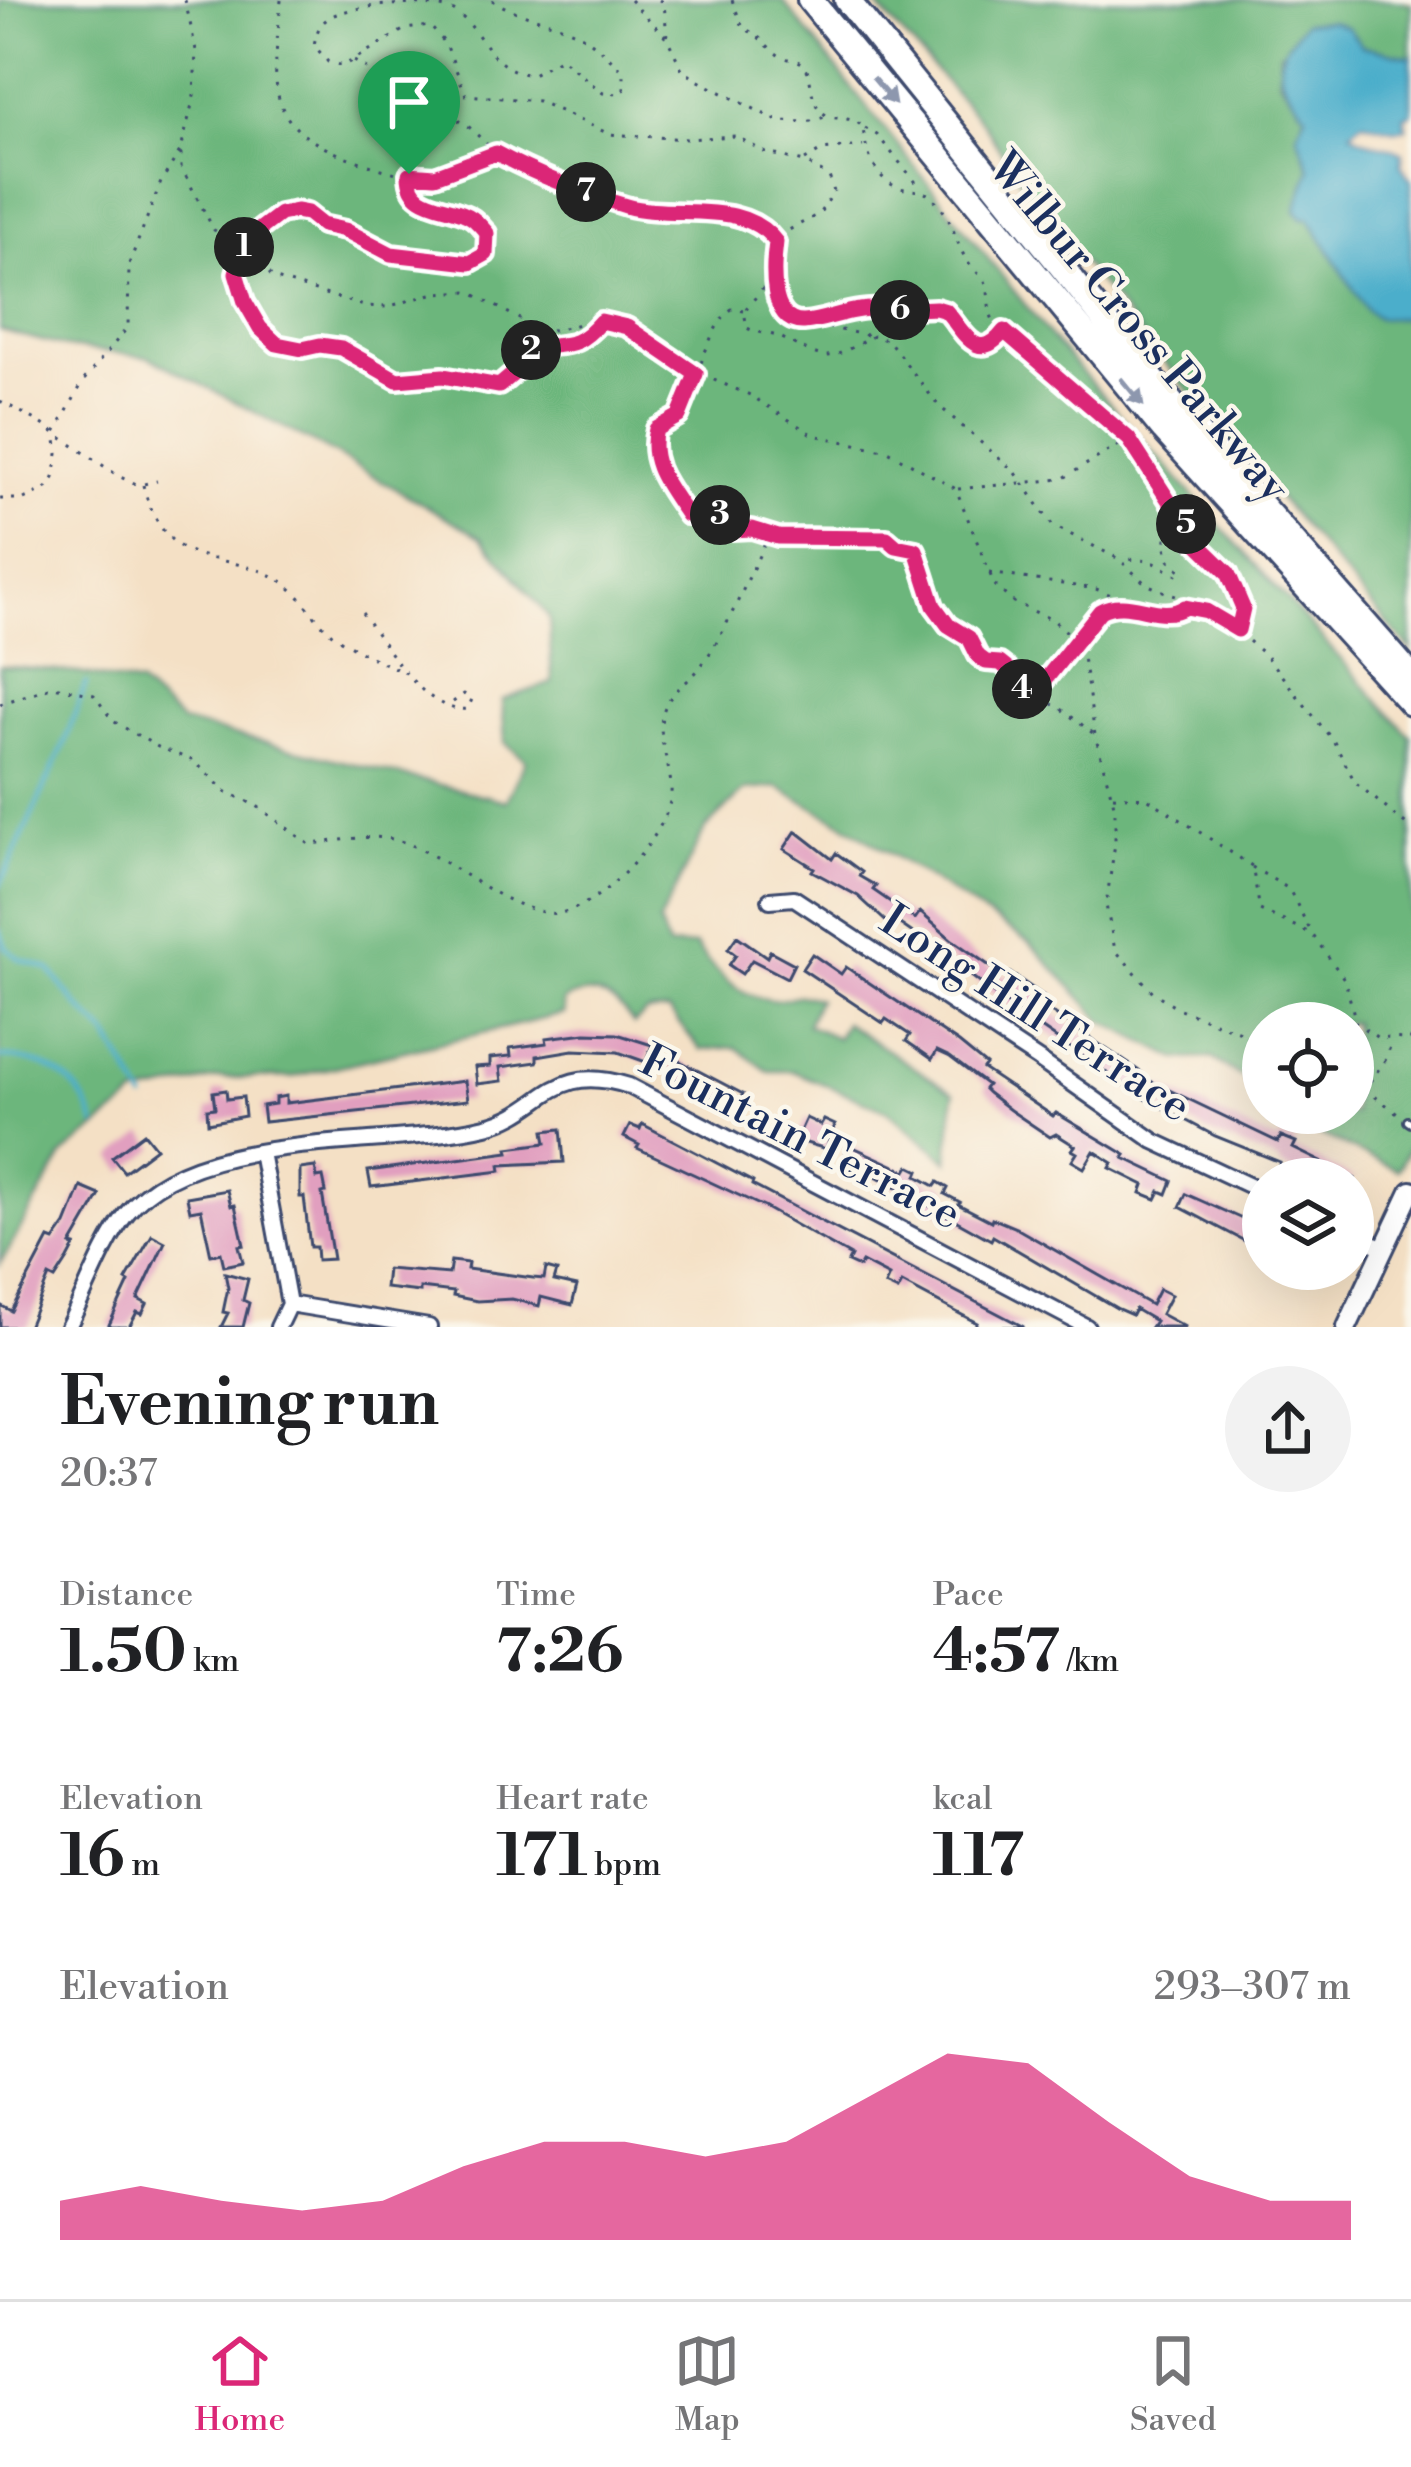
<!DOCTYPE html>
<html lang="en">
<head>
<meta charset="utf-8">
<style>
  :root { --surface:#fff; --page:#f2f2f2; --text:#202124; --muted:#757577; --line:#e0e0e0; --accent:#db2777 }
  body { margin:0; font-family:"Libre Bodoni",serif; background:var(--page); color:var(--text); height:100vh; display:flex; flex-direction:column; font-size:45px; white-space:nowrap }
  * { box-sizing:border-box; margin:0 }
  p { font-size:39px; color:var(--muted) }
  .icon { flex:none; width:66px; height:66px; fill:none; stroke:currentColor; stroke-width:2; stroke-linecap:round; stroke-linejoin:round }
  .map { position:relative; height:1327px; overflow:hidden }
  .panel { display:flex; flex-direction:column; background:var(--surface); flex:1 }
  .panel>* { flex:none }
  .buttons { position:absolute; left:1242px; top:1002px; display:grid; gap:24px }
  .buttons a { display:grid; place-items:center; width:132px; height:132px; border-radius:50%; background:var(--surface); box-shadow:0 12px 48px #0002; font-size:60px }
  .pin { position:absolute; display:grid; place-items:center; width:102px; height:102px; color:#fff; margin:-123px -51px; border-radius:50% 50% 50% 0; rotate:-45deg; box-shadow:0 0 12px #0007 }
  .pin .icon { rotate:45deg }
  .km { position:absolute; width:60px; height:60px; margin:-30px; border-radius:50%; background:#222; color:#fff; font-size:33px; line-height:60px; text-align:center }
  .round { display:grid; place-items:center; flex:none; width:126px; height:126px; border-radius:63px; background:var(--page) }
  .summary { display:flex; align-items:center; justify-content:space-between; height:204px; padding:0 60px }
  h1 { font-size:66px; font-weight:800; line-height:90px }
  .stats { display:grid; grid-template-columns:repeat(3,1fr); gap:18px; height:204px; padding:12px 60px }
  .stats div { display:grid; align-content:center }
  .stats b { font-size:60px; font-weight:800 }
  .stats small { font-size:33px; font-weight:400 }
  .stats p { font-size:33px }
  .chart { height:336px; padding:24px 60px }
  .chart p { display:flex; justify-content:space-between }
  .chart svg { width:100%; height:216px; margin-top:12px; fill:var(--accent); opacity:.7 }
  .tabs { display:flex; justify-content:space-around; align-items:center; height:168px; border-top:3px solid var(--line); background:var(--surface); font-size:33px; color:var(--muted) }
  .tabs a { display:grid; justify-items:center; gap:6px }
  .tabs .on { color:var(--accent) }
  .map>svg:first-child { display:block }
  .forest { fill:#6cb67c; stroke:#44726d; stroke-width:3 }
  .water { fill:#4caecb; stroke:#346e94; stroke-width:3 }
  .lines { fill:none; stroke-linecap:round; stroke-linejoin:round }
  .stream { stroke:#4caecb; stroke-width:4.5 }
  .building { fill:#e19fbf }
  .service-casing { stroke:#3c4a6d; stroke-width:12 }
  .minor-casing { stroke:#3c4a6d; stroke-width:20 }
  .secondary-casing { stroke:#3c4a6d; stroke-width:24 }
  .motorway-casing { stroke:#3c4a6d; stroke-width:30 }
  .path { stroke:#3c4a6d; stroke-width:3; stroke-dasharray:3 9; stroke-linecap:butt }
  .service { stroke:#fff; stroke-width:6 }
  .minor { stroke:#fff; stroke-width:14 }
  .secondary { stroke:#fff; stroke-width:18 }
  .motorway { stroke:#fff; stroke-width:24 }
  .oneway { fill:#8d97ae }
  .route-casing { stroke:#fff; stroke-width:24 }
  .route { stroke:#db2777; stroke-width:15 }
  .labels { text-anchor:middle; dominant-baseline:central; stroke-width:9; stroke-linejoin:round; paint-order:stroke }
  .street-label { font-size:45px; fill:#1b2f5e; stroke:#fbf7ec }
</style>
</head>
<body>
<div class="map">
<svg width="1411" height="1327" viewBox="0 0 1411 1327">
  <rect width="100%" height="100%" fill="#fbf7ec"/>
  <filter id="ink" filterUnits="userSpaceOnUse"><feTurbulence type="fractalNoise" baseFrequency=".00833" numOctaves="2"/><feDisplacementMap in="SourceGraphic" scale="24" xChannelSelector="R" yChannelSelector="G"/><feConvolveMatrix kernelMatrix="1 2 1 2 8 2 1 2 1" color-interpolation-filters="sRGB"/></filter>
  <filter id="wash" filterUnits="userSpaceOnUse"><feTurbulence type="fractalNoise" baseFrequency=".004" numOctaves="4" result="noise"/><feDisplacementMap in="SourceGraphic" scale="48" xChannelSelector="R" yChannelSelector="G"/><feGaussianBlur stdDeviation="2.7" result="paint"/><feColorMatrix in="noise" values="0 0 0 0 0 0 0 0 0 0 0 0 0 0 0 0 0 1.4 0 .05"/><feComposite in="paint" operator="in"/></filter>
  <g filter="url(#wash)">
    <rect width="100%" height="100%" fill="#f4e0c5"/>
    <path class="forest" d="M0,0h782l276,346 353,391v408l-13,25 -80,-36 2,-6 -22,-15h55v-90h-90v68l-51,-33 -35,1 -74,-38 -73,-78 -186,-119 -67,-37 -32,3 -40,39 -46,93 9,25 27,-2c19,26 41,51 76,55 19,2 24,-10 47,-1l-11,26 30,13 8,-15 109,70 -6,68 -62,-51 -93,-39h-25l-33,-24 -34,3 -32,-39 -22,1 -13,12c-19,-26 -40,-40 -71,-23l1,13 -272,63 -75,1 -80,18 -73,58 -64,110v-598l79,7 61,12 41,37 325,79 20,-41 -21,-17 -3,-43 50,-17 -3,-66 -68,-80 -150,-85 -182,-95 -83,-10 -66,-17z
      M872,0h520l19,3v54l-49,-11 -14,-17 -68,23 -1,27 27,35 -9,20 13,35 -14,41 6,8h7l58,93 11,7h33v333l-179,-207 -188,-228 -60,-91z"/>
    <path class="water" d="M1331,21l17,7 14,18 49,11v56l-7,3 2,12 -9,2 -35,-8 -11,10c13,13 37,11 52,21l-2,12 10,16v137h-33l-11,-7 -58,-93h-7l-6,-9 14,-40 -13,-35 9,-20c-32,-42 -37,-49 -2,-91z"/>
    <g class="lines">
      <path class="stream" d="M0,885l63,-138 23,-64
        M0,931l6,17 13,11 30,10 28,36 31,31 37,64
        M0,1057c47,2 82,23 95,68"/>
    </g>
    <g id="blocks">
      <path class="building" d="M796,831l36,28 4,-6 26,19 -3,4 17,10 -3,4 42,29 5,-7 31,27 56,39 3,-5 34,23 -5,8 90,60 13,9 -2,3 138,66 3,-6 15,6 -3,6 63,31h-46l-31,-14 1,-3 -65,-26 -73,-39 -120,-82 -86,-66 -39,-27 -4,6 -35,-32 -46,-25 2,-3 -30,-19z
        M737,936l30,21 3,-6 24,13 -7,14 -35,-18 -10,14 -13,-9 7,-10 -8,-6z
        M812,954l29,20 5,-7 31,21 82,55 27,22 -3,4 70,47 3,-3 70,42 -2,3 48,23 -5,13 -7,-3 -4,8 -15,-6 3,-8 -34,-17 3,-5 -19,-12 -10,17 -12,-7 5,-8 -5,-3 3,-4 -19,-12 -6,3 -40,-27 -22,-17 -4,-4 3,-4 -37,-28 -13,-6 -5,8 -26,-18 4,-6 -24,-16 -3,4 -81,-54z
        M586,1033l31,1 35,11 -6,17 -28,-10 -45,-2 -36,6v6l-37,5 2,14 -25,3 -2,-17 15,-1v-8l21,-2 -1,-8 37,-5 -1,-5z
        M676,1059l67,35 -9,16 -66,-35z
        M465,1081l3,19 -204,22 -2,-16 13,-2v-6l11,-2v7z
        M226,1090l1,9 16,-2 2,19 -37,7 -1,-14 8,-1 -2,-16z
        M806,1118l15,7 3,-5 11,5 -9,24 -30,-9z
        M642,1124l111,58 -1,3 272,142h-49l2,-4 -75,-40 -4,8 -13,-6 4,-9 -27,-14 -3,5 -11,-5 3,-6 -87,-49 -127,-59 2,-3 -15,-8 6,-12 10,4z
        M561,1129l3,33 -64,3 1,6 -130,16 -3,-16 141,-19 -1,-4 38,-5 -2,-12z
        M144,1133l12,15 -32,24 -12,-15z
        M849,1145l57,26 3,-5 10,5 -2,5 18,10 3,-4 10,6 -3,6 15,8 -2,2 33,17 1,-3 24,10 135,77 8,-16 12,6 -10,19 24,13h-34l4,-6 -20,-12 -3,6 -14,-6 -125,-73 -2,4 -117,-65 -24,-6 -8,-6z
        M315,1167l2,11 6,-1 3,15 -4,1 11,66 -16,1 -1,-13h-6l-6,-50h-4v-28z
        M81,1187l19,8 -29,50 4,1 -7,13 -13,20 -6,-3 -21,51h-28v-22l11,6 38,-72 5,2 12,-17z
        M227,1190l4,16 4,-1 9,40 -5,1 4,16 -19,4 -3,-13 -10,2 -10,-46 -11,2 -3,-14z
        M1186,1194l74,33 3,9 -5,12 -78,-41z
        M152,1235l13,7 -27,57 9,5 -5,10 -5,-2 -8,15h-21l21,-45 -3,-2z
        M451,1261l17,2 -1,6 66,9 11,1 2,-11 11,3 -3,10 23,5 -5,19 -31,-8 -2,9 -27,-7 -35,2 -24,-5 1,-4 -34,-4v4l-35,-4 2,-19 62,5z
        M225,1273l23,6 -5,21 6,3 -6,24h-22l7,-14 -5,-1 5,-24z"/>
    </g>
  </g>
  <g filter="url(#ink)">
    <use href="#blocks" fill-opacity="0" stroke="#3c4a6d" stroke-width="3"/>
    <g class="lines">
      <defs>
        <path id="service" d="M1408,1121l3,2"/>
        <path id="minor" d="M770,900l24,-2 245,162 115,81 109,51
          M261,1152l28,152
          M1353,1235l31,13
          M289,1304l140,23
          M68,1327c19,-37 34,-82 59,-114 68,-85 260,-63 359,-87 60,-14 64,-65 143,-40l458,241
          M278,1327l11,-23"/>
        <path id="secondary" d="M1347,1327l64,-136"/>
        <path id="motorway" d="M810,0l354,430 247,273
          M847,0l326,405 238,271"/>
      </defs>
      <use href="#service" class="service-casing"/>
      <use href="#minor" class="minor-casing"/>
      <use href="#secondary" class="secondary-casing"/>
      <use href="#motorway" class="motorway-casing"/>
      <path class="path" d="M185,0l11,50 -2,46 -13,54v17l33,63 39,23 20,25 91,28 23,1 48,-14 33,-2 70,38 16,1 39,-9 34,6 51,38 72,30 63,40 75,16 68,38 38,95 17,17 42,19 14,12 16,25 12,78 20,73v35l-9,62 9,45 39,43 26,16 60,23 23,18
        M281,0c-8,90 -21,129 80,162 22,8 50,17 74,14 21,-2 41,-18 62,-23 42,23 82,39 129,52 46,14 116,-8 149,36
        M492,0c27,17 57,19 85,33 18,10 33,25 47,39v18l-5,4 -16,-1 -42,-35 -30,17c-46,-8 -44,-42 -77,-64 -22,-11 -109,-8 -128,9 -8,6 -10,15 -12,25l14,17 15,4 62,-37 25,-3 16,18 20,51 72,6 71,33 78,5 49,-3 28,16 40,10 25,14 5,16 -15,22 -32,17 -11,11 -4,35 11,35 20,11 61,-14 72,-1 11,3c16,19 31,55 57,20
        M630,0l37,38 15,31 13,10 83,42 29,1 18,-5
        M659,0l5,3 3,34
        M732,0l11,28c19,8 22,18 37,28 8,5 19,2 25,10 9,12 2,40 23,50 14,5 23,-1 35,11 2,23 11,53 37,61 20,5 24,-2 40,18 14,18 17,41 29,58 6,8 16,13 18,22 3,14 0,22 7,36l135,117 66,102 -1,11 -20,-12 -10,-1 5,20 12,12 -2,5 -28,-15 -23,-2 -5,4 23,21 39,16 -5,12c-28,2 -54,-15 -80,-1l-67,84
        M354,61l113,64 28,27
        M865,128l12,7 42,51
        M805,160l17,-10 41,-4
        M409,174c1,38 41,29 63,44 6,4 10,10 15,15l-1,20 -16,10 -79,-8 -46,-26 -23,-4 -16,-12 -26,1 -21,17 -21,27 -2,15 9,29 23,35 21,10 52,1 56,32 46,-4 56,10 19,-15 15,-23c29,-4 46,-1 67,-26
        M771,279l-27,32 3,17c12,6 26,5 37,11 47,25 44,21 89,-3l16,5 49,64 78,68 36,52 69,35
        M744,311l-12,-2c-24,16 -34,73 -50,101 -12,21 -30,8 -29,43 1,23 22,37 30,58l8,4 21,-3 20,18 20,-2 26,9 109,2 9,7 19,4c11,25 12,53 32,73 7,8 18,10 24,18 10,14 10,21 29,22l22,26 38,19 34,26
        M805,323l66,13
        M0,401l36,19 84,57 19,8 18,-4
        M143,485c5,21 15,43 31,57 24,21 73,17 106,38 22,15 33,37 52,54 9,8 55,32 66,35
        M958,489l104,-10 67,-40
        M0,499h24l23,-11 7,-10 4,-24 -3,-21 29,-53 44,-53 1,-63 32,-82 19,-31
        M1196,542c24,24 57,48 42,87
        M989,573l107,16 41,16
        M1187,607l39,14 40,35 68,86 21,40 56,47
        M362,613c22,29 62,102 106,96l4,-10 -8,-5 -15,11
        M0,704l54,-18 40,9 19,26 45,26 36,14 31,30 32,15 52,38c29,-2 63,-12 91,-3 52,17 92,62 148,72 44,7 121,-77 123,-119 2,-29 -20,-63 -4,-91 6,-12 22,-22 31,-33 31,-40 49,-94 73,-138
        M1113,796l34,2 105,68 8,44 52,24 33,46 11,43 22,15 33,1
        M1252,867l37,22 22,43
        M1363,1091l23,-32 5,-16
        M1353,1096l16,-4 31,23"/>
      <use href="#service" class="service"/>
      <use href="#minor" class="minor"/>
      <use href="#secondary" class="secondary"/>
      <use href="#motorway" class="motorway"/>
    </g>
    <defs><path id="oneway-solid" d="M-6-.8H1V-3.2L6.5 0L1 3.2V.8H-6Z" transform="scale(3)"/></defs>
    <g class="oneway">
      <use href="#oneway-solid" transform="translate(884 91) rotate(50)"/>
      <use href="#oneway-solid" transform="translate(1132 392) rotate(50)"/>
    </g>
  </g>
  <g class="lines" filter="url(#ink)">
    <defs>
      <path id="route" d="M496,153c43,23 84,39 130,53 48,14 117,-9 150,36 -3,23 -8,82 28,80 18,-1 38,-10 56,-12 25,-3 51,0 76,-2l10,3c17,19 31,55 58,20l125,108 66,102 33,32 15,35 -5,22 -32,-19 -21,-4c-25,17 -56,-12 -85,4l-67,84 -19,-13 -4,-11 -10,-8 -14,-1 -8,-6 -9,-18 -21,-13 -14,-19 -18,-56 -20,-4 -9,-8 -109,-1 -26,-8 -20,1 -20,-18 -25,3c-18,-28 -40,-51 -31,-86l23,-13 17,-42 -69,-47 -26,-6c-25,29 -34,22 -68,27l-15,22 -19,16 -56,-10 -46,4 -56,-32 -21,-3 -18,4 -25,-5 -17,-16 -15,-26 -9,-29 8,-26 15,-17 21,-16 16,-3 11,2 15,12 23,5 46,24 79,9 16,-9 1,-21c-5,-5 -9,-11 -15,-15 -21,-15 -63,-7 -63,-44l26,2z"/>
    </defs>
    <use href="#route" class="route-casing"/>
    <use href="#route" class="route"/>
  </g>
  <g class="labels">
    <g class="street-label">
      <text transform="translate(1138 328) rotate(50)">Wilbur Cross Parkway</text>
      <text transform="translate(1035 1014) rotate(33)">Long Hill Terrace</text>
      <text transform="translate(800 1138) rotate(27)">Fountain Terrace</text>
    </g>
  </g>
</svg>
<div class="buttons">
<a><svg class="icon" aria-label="locate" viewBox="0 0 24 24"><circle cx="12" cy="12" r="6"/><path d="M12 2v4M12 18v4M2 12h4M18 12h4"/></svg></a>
<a><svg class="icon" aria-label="layers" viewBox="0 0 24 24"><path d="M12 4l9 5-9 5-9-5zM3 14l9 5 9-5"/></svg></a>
</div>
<div class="pin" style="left:409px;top:174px;background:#1e9e55"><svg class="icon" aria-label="arrive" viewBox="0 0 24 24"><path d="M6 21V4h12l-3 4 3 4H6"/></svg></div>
<b class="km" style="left:244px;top:247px">1</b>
<b class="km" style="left:531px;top:350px">2</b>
<b class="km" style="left:720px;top:515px">3</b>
<b class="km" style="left:1022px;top:689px">4</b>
<b class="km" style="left:1186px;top:524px">5</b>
<b class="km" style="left:900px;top:310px">6</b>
<b class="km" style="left:586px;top:192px">7</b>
</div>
<section class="panel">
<div class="summary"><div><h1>Evening run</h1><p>20:37</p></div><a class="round"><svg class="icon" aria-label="share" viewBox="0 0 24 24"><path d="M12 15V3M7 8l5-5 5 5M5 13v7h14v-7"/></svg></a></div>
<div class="stats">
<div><p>Distance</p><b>1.50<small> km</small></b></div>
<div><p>Time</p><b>7:26</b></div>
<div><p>Pace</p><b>4:57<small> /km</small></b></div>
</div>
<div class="stats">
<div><p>Elevation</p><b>16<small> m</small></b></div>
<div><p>Heart rate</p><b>171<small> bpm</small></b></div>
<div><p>kcal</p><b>117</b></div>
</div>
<div class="chart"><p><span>Elevation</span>293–307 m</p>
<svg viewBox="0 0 160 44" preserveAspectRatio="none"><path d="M0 44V36L10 33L20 36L30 38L40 36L50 29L60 24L70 24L80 27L90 24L100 15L110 6L120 8L130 20L140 31L150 36L160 36V44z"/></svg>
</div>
</section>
<nav class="tabs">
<a class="on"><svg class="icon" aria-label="home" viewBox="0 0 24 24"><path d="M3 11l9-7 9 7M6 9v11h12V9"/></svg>Home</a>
<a><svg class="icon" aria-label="map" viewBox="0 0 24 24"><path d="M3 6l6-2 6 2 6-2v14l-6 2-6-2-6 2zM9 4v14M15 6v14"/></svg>Map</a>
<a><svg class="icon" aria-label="saved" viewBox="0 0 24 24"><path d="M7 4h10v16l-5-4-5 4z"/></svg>Saved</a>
</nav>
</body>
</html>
